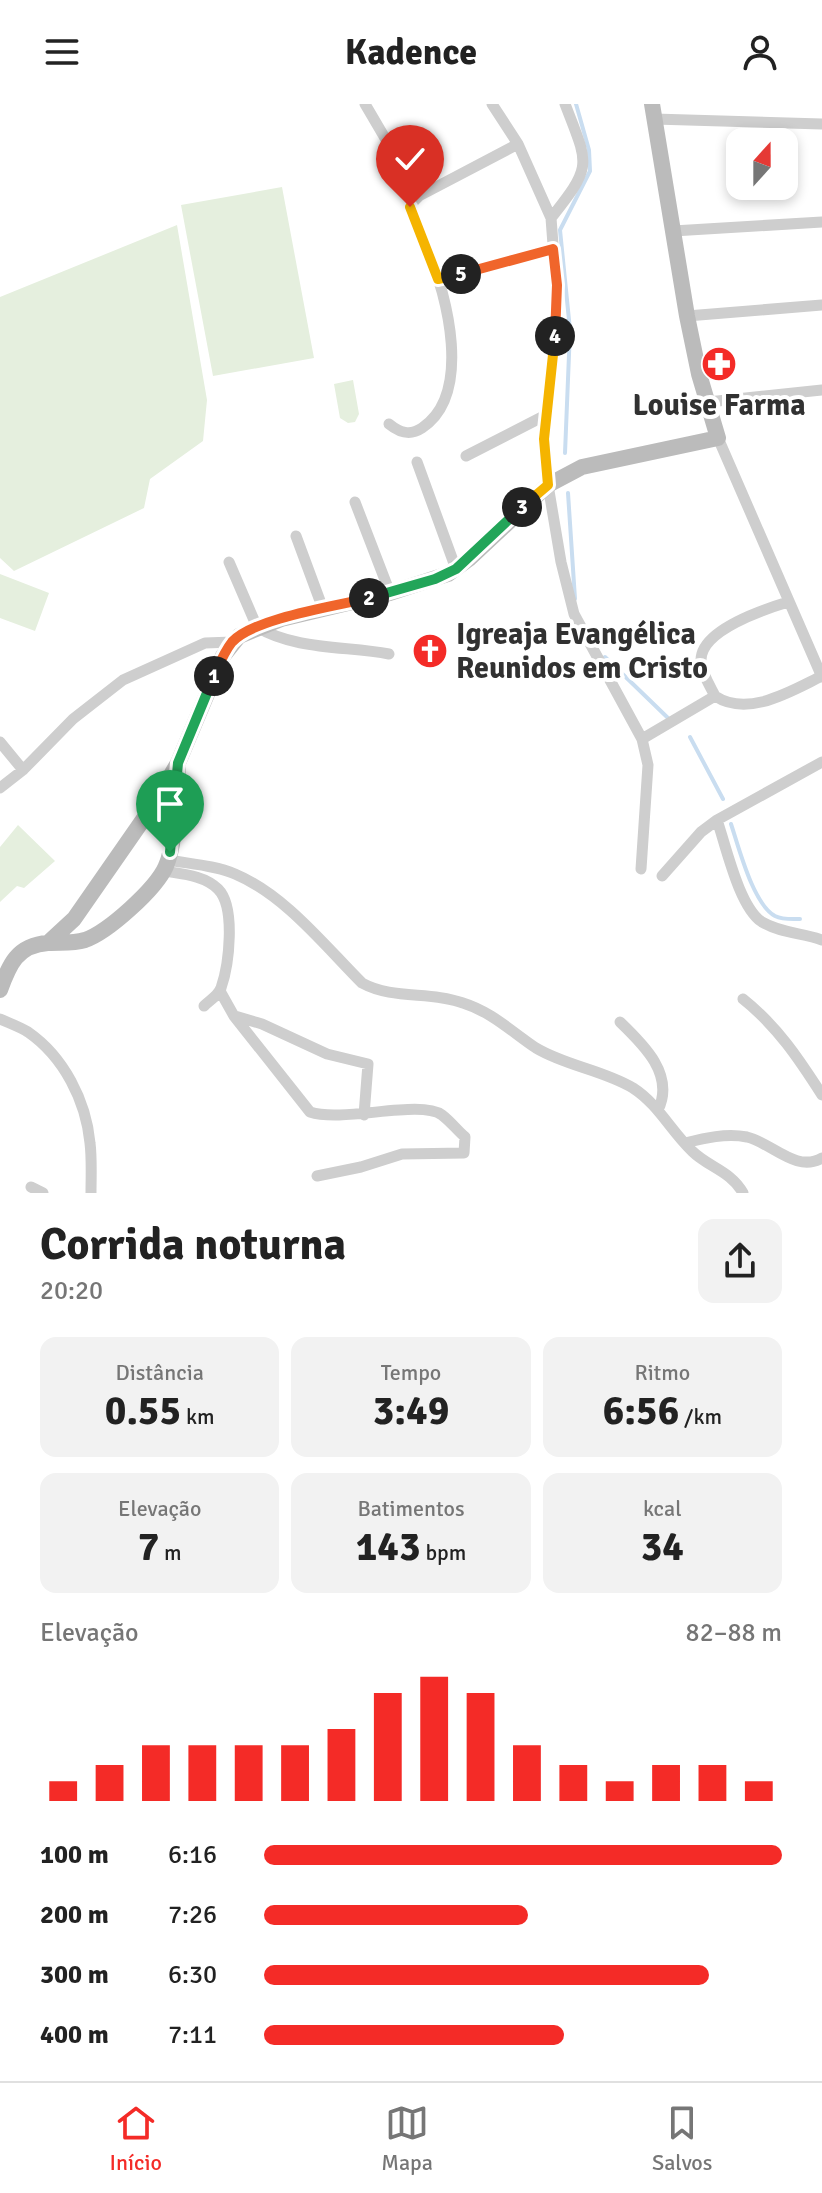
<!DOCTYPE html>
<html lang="pt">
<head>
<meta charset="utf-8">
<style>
  :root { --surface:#fff; --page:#f2f2f2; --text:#222; --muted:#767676; --line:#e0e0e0; --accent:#f42b27 }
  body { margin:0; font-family:Signika,sans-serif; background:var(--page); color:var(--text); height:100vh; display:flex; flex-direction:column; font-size:30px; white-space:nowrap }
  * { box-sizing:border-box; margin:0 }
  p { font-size:26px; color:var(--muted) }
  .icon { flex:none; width:44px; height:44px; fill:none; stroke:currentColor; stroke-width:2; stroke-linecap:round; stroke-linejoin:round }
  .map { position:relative; height:1089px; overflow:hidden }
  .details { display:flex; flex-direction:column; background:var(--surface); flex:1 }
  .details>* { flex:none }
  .needle { width:52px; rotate:21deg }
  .tools { position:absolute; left:726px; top:24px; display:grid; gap:16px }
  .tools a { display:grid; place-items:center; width:72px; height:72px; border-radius:16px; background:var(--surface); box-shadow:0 4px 12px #0003; font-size:40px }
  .pin { position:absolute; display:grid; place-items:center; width:68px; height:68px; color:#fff; margin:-82px -34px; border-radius:50% 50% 50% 0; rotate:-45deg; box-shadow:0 0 8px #0007 }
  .pin .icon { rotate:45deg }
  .km { position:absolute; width:40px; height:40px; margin:-20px; border-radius:50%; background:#222; color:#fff; font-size:22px; line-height:40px; text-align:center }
  .round { display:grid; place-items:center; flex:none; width:84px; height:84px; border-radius:16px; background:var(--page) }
  .overview { display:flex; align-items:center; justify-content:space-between; height:136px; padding:0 40px }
  h1 { font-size:44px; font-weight:700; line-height:60px }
  .figures { display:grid; grid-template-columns:repeat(3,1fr); gap:12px; height:136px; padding:8px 40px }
  .figures div { display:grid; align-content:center; border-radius:16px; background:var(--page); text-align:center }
  .figures b { font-size:40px; font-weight:700 }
  .figures small { font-size:22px; font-weight:400 }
  .figures p { font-size:22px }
  .chart { height:224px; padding:16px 40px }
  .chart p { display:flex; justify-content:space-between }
  .chart svg { width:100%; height:144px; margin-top:8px; stroke:var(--accent); stroke-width:6 }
  ul { padding:0 40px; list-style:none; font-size:26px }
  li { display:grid; grid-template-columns:128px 96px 1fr; align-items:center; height:60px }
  li i { height:20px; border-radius:10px; background:var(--accent) }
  header { display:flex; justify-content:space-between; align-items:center; height:104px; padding:0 40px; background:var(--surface); font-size:36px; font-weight:700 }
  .menu { display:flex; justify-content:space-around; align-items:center; height:112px; border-top:2px solid var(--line); background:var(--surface); font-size:22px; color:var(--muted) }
  .menu a { display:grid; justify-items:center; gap:4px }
  .menu .on { color:var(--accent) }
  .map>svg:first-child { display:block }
  .green { fill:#e5efde }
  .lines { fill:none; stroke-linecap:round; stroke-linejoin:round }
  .stream { stroke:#c9ddf0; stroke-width:4 }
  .street { stroke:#cecece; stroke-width:11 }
  .secondary { stroke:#bbb; stroke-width:16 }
  .split-1-casing { stroke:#fff; stroke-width:16 }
  .split-2-casing { stroke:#fff; stroke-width:16 }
  .split-3-casing { stroke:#fff; stroke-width:16 }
  .split-4-casing { stroke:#fff; stroke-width:16 }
  .split-5-casing { stroke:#fff; stroke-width:16 }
  .split-6-casing { stroke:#fff; stroke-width:16 }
  .split-1 { stroke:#22a559; stroke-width:10 }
  .split-2 { stroke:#f0652b; stroke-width:10 }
  .split-3 { stroke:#22a559; stroke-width:10 }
  .split-4 { stroke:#f5b400; stroke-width:10 }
  .split-5 { stroke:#f0652b; stroke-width:10 }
  .split-6 { stroke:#f5b400; stroke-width:10 }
  .labels { text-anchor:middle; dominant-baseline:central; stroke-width:8; stroke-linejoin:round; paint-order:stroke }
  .poi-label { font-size:30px; font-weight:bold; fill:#313131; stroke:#fff }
</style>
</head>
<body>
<header><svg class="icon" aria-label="menu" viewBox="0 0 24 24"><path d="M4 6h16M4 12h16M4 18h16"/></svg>Kadence<svg class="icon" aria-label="person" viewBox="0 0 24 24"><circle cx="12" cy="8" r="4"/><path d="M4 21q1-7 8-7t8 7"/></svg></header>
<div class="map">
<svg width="822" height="1089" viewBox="0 0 822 1089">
  <rect width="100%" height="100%" fill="#fff"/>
  <path class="green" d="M282,83l32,171 -101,18 -32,-171z
    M177,121l30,175 -4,41 -53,38 -6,29 -130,63 -14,-13v-261z
    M353,276l6,34 -4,8 -7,1 -8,-5 -6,-34z
    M0,470l49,19 -14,38 -35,-13z
    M18,721l37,36 -31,27 -7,-2 -17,16v-55z"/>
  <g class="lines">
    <path class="stream" d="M565,349l5,-123 -10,-100 30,-59 -1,-21 -13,-46
      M568,389l7,106
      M605,553l63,61
      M690,633l33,62
      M731,720c8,24 22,80 44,92 8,4 17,3 25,3"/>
    <path class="street" d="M365,0l54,92 -7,7 -2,8c4,13 13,25 18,39 19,46 45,144 -6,178 -12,8 -22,5 -33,-4
      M492,0l26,40 33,74 7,93 -14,128 4,46 13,77 13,52 68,125 6,26 -7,104
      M654,15l168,5
      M419,92l99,-52
      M551,114c42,-53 38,-52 14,-114
      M673,127l149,-9
      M438,175l43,-9 72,-21
      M687,212l135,-11
      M708,298l114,-12
      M718,334l104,239
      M466,352l80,-41
      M417,358l39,107
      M355,398l35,91
      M296,432l27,73
      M229,458l28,65c38,23 89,19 132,27
      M715,592c-5,-10 -14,-24 -14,-36 0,-30 64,-51 87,-58
      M715,592c33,22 76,-5 107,-20
      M642,635l73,-43
      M0,638l23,28
      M0,684l23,-18 50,-51 50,-39 82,-37 28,-1
      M717,716c9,26 22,87 45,102 18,11 41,11 60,18
      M168,756c22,4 46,5 67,14 50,21 89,71 127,109 31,17 68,8 101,20 29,9 49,29 73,45 30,18 67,22 97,40 25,16 38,43 59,63 16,16 39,20 51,42
      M164,767c17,3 40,4 54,18 18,18 11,76 3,99 -3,8 -11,12 -17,18
      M662,772l39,-44 16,-12 105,-58
      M220,887l14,25 76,96c33,11 110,-13 132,3 8,6 15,15 23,22l-1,16 -62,1 -41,13 -44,9
      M743,895c34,27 56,60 79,96
      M235,912l27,8 65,30 41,10 -4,51
      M0,915c9,4 20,8 28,13 36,25 58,69 62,111 2,16 1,34 1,50
      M620,918c24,23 55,53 38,88
      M685,1039c20,-5 41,-10 62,-6 25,6 49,36 75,21
      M31,1083l12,6"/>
    <path class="secondary" d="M48,839l26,-24 80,-115 24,-41 45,-107 16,-20 42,-17 109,-26 58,-19 22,-16 78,-73 34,-18 136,-29 -19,-64 -12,-58 -35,-212
      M0,886c9,-25 17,-45 48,-47 12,-1 24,1 37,-3 23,-8 71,-51 81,-74 11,-27 9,-68 12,-97"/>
  </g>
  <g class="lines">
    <defs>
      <path id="split-1" d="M170,748l8,-89 36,-87"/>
      <path id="split-2" d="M214,572c5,-11 10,-24 18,-34 22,-24 104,-36 137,-44"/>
      <path id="split-3" d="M369,494l66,-19 21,-10 66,-62"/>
      <path id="split-4" d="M522,403l26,-22 -4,-46 11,-103"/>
      <path id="split-5" d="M461,170l92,-25 4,36 -2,51"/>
      <path id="split-6" d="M410,103l28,72 23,-5"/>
    </defs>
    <use href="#split-1" class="split-1-casing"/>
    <use href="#split-2" class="split-2-casing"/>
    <use href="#split-3" class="split-3-casing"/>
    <use href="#split-4" class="split-4-casing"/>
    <use href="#split-5" class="split-5-casing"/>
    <use href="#split-6" class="split-6-casing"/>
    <use href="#split-1" class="split-1"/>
    <use href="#split-2" class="split-2"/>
    <use href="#split-3" class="split-3"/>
    <use href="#split-4" class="split-4"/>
    <use href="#split-5" class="split-5"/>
    <use href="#split-6" class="split-6"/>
  </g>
  <defs>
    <symbol id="pharmacy-disc" viewBox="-11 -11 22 22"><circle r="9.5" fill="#f42b27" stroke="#fff"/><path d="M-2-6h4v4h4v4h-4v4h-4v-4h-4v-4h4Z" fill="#fff"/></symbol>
    <symbol id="church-disc" viewBox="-11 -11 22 22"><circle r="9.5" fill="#f42b27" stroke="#fff"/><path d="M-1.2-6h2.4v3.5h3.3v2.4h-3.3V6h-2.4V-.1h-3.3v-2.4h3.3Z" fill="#fff"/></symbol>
  </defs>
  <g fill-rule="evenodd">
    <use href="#pharmacy-disc" x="699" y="240" width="40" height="40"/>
    <use href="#church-disc" x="410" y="527" width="40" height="40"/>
  </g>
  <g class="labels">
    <g class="poi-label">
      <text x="719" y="301">Louise Farma</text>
      <text x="456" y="530" text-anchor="start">Igreaja Evangélica<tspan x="456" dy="34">Reunidos em Cristo</tspan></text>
    </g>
  </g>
</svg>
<div class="tools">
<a><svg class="needle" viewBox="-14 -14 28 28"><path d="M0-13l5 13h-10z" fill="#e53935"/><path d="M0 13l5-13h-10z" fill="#767676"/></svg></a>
</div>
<div class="pin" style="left:170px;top:748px;background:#1e9e55"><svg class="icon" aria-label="arrive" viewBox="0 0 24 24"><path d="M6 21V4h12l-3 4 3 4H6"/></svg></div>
<div class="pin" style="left:410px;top:103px;background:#d93025"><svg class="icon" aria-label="check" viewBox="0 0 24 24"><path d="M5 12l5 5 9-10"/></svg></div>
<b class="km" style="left:214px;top:572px">1</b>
<b class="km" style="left:369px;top:494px">2</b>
<b class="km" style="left:522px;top:403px">3</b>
<b class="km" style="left:555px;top:232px">4</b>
<b class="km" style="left:461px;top:170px">5</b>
</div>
<section class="details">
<div class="overview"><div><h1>Corrida noturna</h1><p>20:20</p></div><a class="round"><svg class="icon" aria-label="share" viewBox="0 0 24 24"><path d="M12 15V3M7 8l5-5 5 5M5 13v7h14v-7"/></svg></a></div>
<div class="figures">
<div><p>Distância</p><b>0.55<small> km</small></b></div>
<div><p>Tempo</p><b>3:49</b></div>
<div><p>Ritmo</p><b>6:56<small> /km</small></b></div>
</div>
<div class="figures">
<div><p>Elevação</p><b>7<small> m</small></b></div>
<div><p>Batimentos</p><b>143<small> bpm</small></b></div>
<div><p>kcal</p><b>34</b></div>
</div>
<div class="chart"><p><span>Elevação</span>82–88 m</p>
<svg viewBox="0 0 160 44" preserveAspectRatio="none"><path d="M5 44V38M15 44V33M25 44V27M35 44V27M45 44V27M55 44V27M65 44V22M75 44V11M85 44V6M95 44V11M105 44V27M115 44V33M125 44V38M135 44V33M145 44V33M155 44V38"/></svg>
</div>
<ul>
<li><b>100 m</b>6:16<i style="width:100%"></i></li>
<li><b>200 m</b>7:26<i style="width:51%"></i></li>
<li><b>300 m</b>6:30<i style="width:86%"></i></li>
<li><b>400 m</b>7:11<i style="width:58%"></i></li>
</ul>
</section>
<nav class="menu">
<a class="on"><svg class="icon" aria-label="home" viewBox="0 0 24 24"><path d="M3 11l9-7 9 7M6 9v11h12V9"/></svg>Início</a>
<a><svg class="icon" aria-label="map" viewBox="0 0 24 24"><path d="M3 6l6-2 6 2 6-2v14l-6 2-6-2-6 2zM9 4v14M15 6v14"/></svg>Mapa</a>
<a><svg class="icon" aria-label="saved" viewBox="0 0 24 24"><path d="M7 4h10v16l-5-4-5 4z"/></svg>Salvos</a>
</nav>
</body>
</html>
